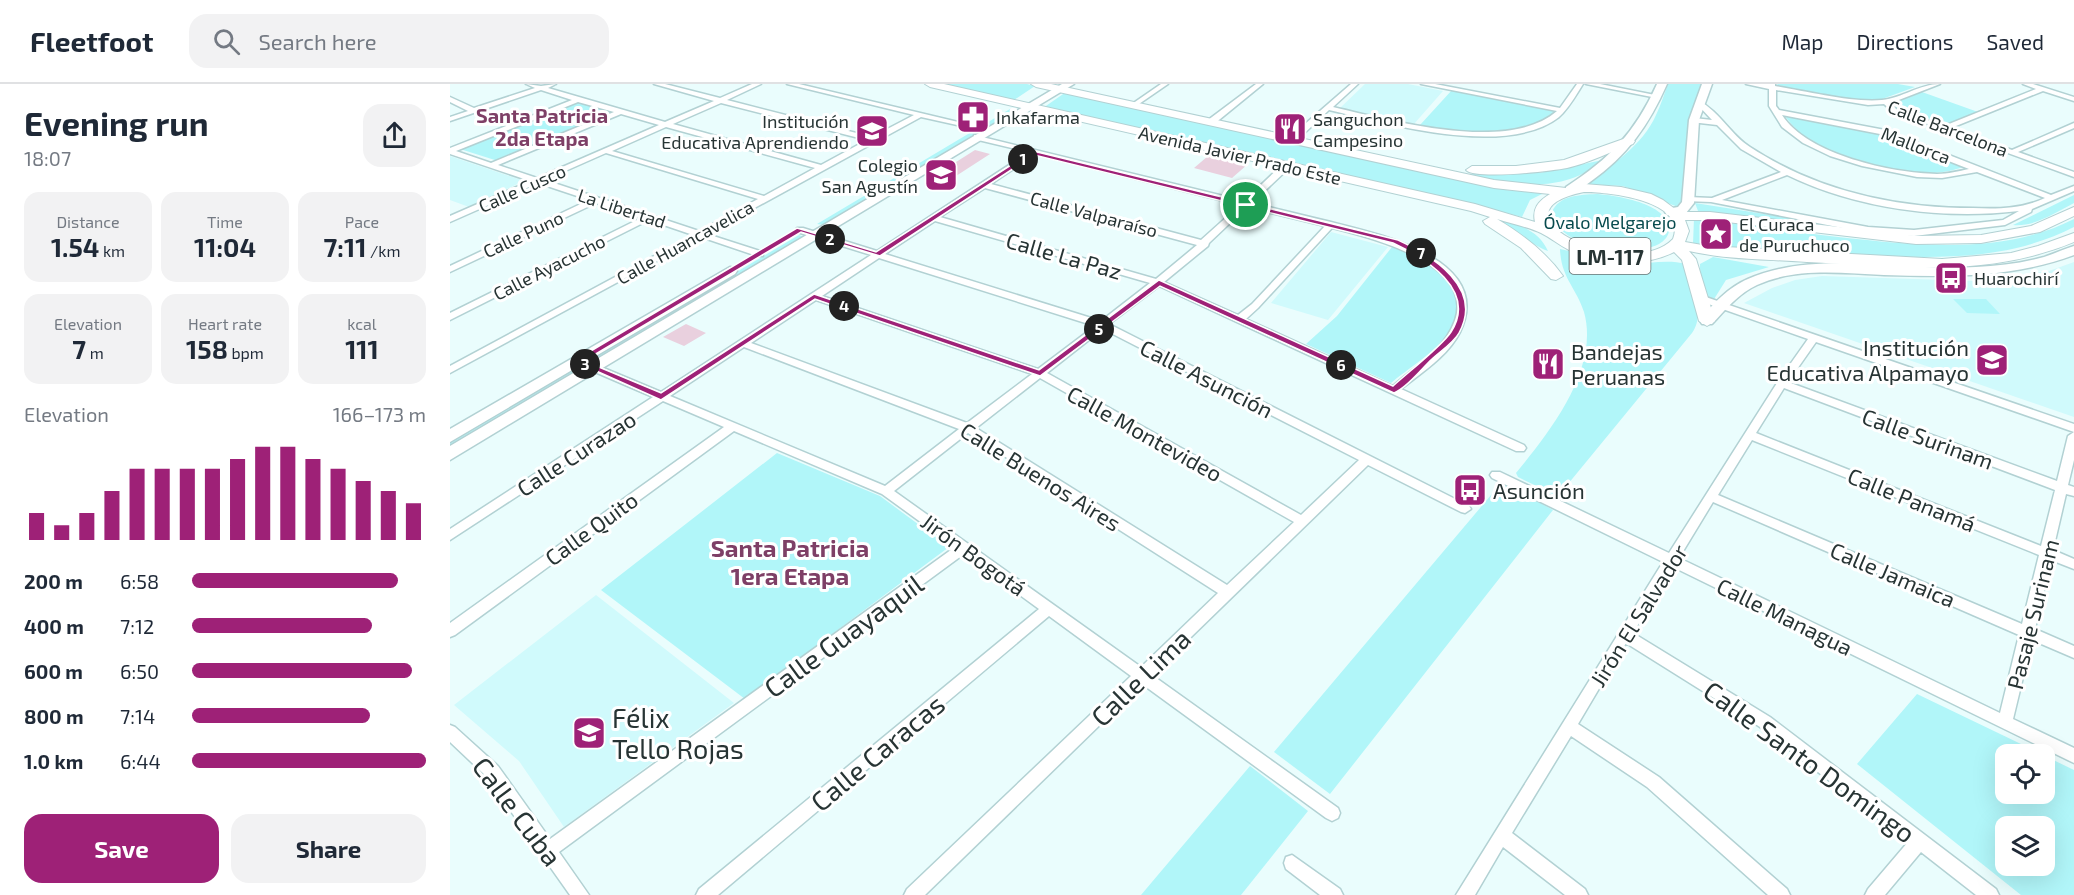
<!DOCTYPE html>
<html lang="en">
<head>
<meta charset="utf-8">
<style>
  :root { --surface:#fff; --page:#f2f2f3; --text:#1f2937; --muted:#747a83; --line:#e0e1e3; --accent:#9e2177 }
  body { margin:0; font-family:"Exo 2",sans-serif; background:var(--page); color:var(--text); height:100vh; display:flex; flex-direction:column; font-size:22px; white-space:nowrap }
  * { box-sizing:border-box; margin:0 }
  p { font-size:20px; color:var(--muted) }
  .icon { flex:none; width:33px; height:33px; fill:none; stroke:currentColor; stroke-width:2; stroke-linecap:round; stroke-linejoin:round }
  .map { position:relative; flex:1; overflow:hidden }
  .details { display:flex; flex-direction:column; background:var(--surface); width:450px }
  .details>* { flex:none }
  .buttons { position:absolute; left:1545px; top:660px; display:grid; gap:12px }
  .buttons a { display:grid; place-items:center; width:60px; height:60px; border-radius:12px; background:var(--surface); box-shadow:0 6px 24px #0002; font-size:30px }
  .pin { position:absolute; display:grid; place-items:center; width:51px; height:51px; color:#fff; margin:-26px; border:3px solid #fff; border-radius:50%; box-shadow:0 2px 6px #0007 }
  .km { position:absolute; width:30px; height:30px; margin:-15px; border-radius:50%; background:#222; color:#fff; font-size:16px; line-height:30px; text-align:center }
  .round { display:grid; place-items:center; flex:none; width:63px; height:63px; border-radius:18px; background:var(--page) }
  .headline { display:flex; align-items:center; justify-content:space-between; height:102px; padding:0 24px }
  h1 { font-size:33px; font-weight:700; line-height:45px }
  .figures { display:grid; grid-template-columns:repeat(3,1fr); gap:9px; height:102px; padding:6px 24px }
  .figures div { display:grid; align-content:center; border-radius:15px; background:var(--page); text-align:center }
  .figures b { font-size:26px; font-weight:700 }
  .figures small { font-size:16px; font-weight:400 }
  .figures p { font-size:16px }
  .chart { height:168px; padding:12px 24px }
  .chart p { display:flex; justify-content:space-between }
  .chart svg { width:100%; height:108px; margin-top:6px; stroke:var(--accent); stroke-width:6 }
  .button { display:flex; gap:12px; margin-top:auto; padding:12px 24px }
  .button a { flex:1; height:69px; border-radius:18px; background:var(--accent); color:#fff; font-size:24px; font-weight:700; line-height:69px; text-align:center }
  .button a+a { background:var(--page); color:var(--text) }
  ul { padding:0 24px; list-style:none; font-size:20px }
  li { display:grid; grid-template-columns:96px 72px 1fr; align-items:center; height:45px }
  li i { height:15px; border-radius:8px; background:var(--accent) }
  header { display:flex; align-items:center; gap:36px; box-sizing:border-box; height:84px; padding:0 30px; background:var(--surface); border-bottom:2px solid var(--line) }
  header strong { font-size:28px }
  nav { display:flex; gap:33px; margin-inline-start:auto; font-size:21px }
  .search { width:420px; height:54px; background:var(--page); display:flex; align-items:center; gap:15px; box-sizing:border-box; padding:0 21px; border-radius:18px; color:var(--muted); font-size:22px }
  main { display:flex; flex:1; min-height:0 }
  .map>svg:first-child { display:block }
  .built { fill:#d0fafc }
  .green { fill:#b1f6f9; fill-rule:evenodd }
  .building { fill:#e9d0de }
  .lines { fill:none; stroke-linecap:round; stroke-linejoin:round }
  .street-casing { stroke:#b2d1d3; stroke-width:3 }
  .secondary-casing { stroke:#b2d1d3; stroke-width:3 }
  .primary-casing { stroke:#b2d1d3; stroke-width:2 }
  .street { fill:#fff; fill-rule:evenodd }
  .secondary { fill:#fff; fill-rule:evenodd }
  .primary { fill:#fff; fill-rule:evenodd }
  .route { fill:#9e2177; stroke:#fff; stroke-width:1.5; fill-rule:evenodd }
  .labels { text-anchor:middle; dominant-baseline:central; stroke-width:6; stroke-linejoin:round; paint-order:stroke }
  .far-poi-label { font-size:18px; fill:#273434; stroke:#fff; text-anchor:start }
  .far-street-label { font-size:18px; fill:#273434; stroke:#fff }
  .far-park-label { font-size:18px; fill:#084b4e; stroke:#fff }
  .far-neighbourhood-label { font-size:20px; font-weight:bold; fill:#7e3f66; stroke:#fff }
  .shield { fill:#fff; stroke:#687171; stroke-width:1.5 }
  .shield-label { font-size:21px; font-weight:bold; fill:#273434 }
  .street-label { font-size:22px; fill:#273434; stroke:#fff }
  .poi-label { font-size:22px; fill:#273434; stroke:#fff; text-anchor:start }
  .neighbourhood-label { font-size:24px; font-weight:bold; fill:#7e3f66; stroke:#fff }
  .near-street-label { font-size:27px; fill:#273434; stroke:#fff }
  .near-poi-label { font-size:27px; fill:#273434; stroke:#fff; text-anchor:start }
</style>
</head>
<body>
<header>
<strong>Fleetfoot</strong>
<div class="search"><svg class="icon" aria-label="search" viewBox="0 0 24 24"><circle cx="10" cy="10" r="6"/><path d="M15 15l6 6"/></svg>Search here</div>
<nav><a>Map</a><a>Directions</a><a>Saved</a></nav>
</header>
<main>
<section class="details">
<div class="headline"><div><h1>Evening run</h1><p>18:07</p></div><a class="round"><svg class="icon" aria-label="share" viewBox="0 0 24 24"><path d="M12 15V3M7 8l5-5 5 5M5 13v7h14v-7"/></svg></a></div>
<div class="figures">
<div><p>Distance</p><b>1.54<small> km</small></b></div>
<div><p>Time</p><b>11:04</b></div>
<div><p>Pace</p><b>7:11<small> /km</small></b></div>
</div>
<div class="figures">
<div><p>Elevation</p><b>7<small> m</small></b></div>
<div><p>Heart rate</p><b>158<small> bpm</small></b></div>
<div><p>kcal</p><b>111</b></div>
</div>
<div class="chart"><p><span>Elevation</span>166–173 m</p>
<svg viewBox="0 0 160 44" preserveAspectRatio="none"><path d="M5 44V33M15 44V38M25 44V33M35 44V24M45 44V15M55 44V15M65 44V15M75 44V15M85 44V11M95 44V6M105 44V6M115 44V11M125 44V15M135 44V20M145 44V24M155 44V29"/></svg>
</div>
<ul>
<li><b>200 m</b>6:58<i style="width:88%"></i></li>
<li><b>400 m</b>7:12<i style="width:77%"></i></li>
<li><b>600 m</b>6:50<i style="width:94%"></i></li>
<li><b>800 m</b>7:14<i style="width:76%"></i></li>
<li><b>1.0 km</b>6:44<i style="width:100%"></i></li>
</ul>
<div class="button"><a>Save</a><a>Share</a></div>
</section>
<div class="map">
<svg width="1624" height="811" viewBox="0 0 1624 811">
  <rect width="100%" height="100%" fill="#eafdfd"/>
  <path class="built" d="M915,0h43l35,7 -29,33 -75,-15z
    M0,72l74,25 -55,26 -19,-7z
    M881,148l57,15 -60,73 -57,-17z
    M1624,178v155l-330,-114 28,-15 23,-8 27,-4 154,5 73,-10z
    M146,511l138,108 -170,124 -45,-66 -65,-56z"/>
  <path class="green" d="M493,0h84l8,2 -21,14z
    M1218,0h36l-22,117 -4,6 -55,-21 -38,-2c26,-18 58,-39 71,-69 5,-10 8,-21 12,-31z
    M1327,0h121l17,3 -41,15 -93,-14z
    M1002,6l104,20c-35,32 -93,22 -136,15z
    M616,8l440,98 38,3 -14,7 -8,17 -51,-13 -428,-96z
    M1472,8l56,20 -34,13 -47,-15 -5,-6z
    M128,18l38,10 -118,49 -38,-12z
    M560,25l6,2 -192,114 -7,-1z
    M1333,30l90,16 90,37c-45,17 -124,-3 -161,-32 -7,-6 -13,-14 -19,-21z
    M1153,76c-39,34 -87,26 -134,14l70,-1z
    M1146,110c18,1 74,9 73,36 0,6 -5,11 -10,14 -27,15 -103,4 -107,-32 7,-17 28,-17 44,-18z
    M1624,111v8c-19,10 -40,24 -61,22z
    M1245,119l144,23 1,4 -142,-19z
    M1035,131c24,7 52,11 63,36 -7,-1 -51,-30 -63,-36z
    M1244,134c42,6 85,11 127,17 82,9 177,23 253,-16v8c-72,37 -152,31 -230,27 -50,-3 -101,-6 -151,-10z
    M349,151l5,2 -205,123 -12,1z
    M942,163c37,13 86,43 56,88 -9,14 -43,36 -57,48l-85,-39 31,-28z
    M1110,165c20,4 39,12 60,14 23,3 44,-5 66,1 6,23 20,49 6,69l-133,162h-4l-37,-18 -2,-4c33,-40 84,-104 68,-161 -8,-25 -23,-34 -24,-63z
    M1263,173l56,10 -43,13 -15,24 -5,-3 -6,-32v-5z
    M1503,215h33l14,15 -33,-1z
    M119,286l9,3 -128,77v-10z
    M327,369l103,43 69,51 -204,152 -144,-109z
    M1052,398l51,28 -223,284 -56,-42z
    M1467,610l125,60h-36v40h38l1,-38 29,14v125h-53l-164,-131zM1594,742v40h-38v-40z
    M800,682l58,45 -67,84h-100z"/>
  <path class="building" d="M525,66l15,4 -34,22h-3l-6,3 -13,-3z
    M758,72l26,6 14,2 -16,14 -38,-10z
    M236,240l20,9 -22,13 -21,-9z"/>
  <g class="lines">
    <defs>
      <path id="street" d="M76,0l15,2 15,-2 -8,4 117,34 49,-21 -60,-17h11l55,14 32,-14h9l-34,16 145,37 42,-22 -127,-31h12l180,43 -4,2 -54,-12 -214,117 56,18v4h-6l-56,-19 -251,136v-7l243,-131 -44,-15 -199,100v-7l191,-95 -45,-15 -146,69v-6l139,-66 -51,-17 -88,39v-6l80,-35 -80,-27v-6l122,-48 -31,-10 -91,31v-4l18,-6 -18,-9v-5l24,11 61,-20zM128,18l36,10 -123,51 -35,-12zM271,19l146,37 -46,25 -148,-41zM171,30l38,11 -122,53 -39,-13zM216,43l149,41 -51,28 -152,-45zM156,69l152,46 -59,32 -154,-51z
        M711,0h7l-32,22h-4v-2z
        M806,0h7l-49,40h-6v-4z
        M901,0h7l-25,23c57,13 175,47 224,4l-136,-27h14l125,24 17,-24h6c-7,11 -14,24 -24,33 -53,41 -170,7 -230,-7l-34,32h-6v-4z
        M1136,0h14l60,12 -3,2z
        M1296,0h29v2c31,5 78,17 107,14 20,-2 38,-16 58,-16l-49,19 5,6 48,17 92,-37 -13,-5h10l41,13v4l-31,-10 -92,37 61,22 62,-27v5l-56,24 56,20v5l-182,-66 -8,-7 -16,1 -92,-15v16l3,4 106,20 166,65 23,-9v5l-42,18 -1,3 -26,13 -91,11 -46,-3 -157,-31 -26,-1v-4h3l24,1 69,-26 -40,-23 -24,-24 -26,-3 -1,-2 4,-2 18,2 -16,-17 3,-2c20,10 32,34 51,46 66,43 144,61 223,61 24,1 49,1 72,-10l-68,-26 -35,6 -25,-1 -55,-11 -32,-10 -27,-13 -21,-16 -13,-21v-17zM1332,31l98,19 89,35c-10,2 -21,5 -32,5 -45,-1 -129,-19 -155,-59zM1337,91c70,34 156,45 232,36l-16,9 -89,10 -46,-3 -146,-27z
        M524,51l270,66 39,-37h6v4l-37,35c26,6 53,13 79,19 48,12 164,37 129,110 -12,24 -39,41 -59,57l123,56 2,3 -2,3h-8l-357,-165 -50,38 360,182 2,3 -6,4 -4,-1 -93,-47 -216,210 186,133 2,5 -2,5 -6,3 -6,-3 -184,-134 -217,211h-21l3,-6 224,-213 -82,-60 -331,279h-22l3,-6 340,-280 -75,-55 -405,298 30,43h-19l-84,-119 -36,-34v-17l5,2 43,39 52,73 405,-292 -73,-53 -148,-63 -279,204 -5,2v-14l274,-196 -61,-26 -213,139v-11l203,-132 -79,-34 -1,-2 1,-2h8l79,33 210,-137 -74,-23v-4h6l74,23 152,-99 -55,-13zM586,70l204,51 -39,35 -210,-56zM535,104l212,57 -41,34 -216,-62zM797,123l78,19 -73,78 -14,11 -74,-33 44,-36 1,-3zM485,137l215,62 -49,38 -216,-67zM882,144c44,11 161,40 115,108 -13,20 -36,34 -54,50l-147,-67 12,-11zM429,174l216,68 -57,43 -216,-73zM366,216l216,74 -65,49 -216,-80zM653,245l256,131 -58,55 -254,-142zM294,263l215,82 -74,57 -215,-90zM590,294l254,144 -67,63 -251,-157zM518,349l250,160 -77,74 -247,-176z
        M1250,211l374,129v8l-258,-90 -28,40 269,99 11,-45 6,-4v28l-6,25 6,2v9l-8,-2 -13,56 21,9v10l-23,-9 -16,69 39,17v12l-42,-18 -19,79 61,29v15l-401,-196 -40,66 137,84 226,172 3,6h-23l-55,-43 -36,43h-20l3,-6 40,-47 -148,-115 -134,-84 -48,81 81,53 128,112 3,6h-22l-121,-108 -76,-51 -59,97 73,56 3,6h-23l-62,-48 -28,48h-19l207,-333 -171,-84 -2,-3 2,-3h8l169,81 108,-170 31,-44 -111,-39 -2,-2zM1334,304l271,102 -14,56 -285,-113zM1302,356l287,115 -17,69 -304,-129zM1263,418l306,133 -19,78 -321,-155z
        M842,771l48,34 3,6h-23l-34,-26 -2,-6 2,-6z"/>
      <path id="secondary" d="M612,0h12l-624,376v-14z
        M1207,0h10c-18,41 -40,72 -77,98 -7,5 -15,13 -24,11v-6c44,-29 69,-54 91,-103z
        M1252,0h10l-13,36 -5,83 -8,10 -19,2 -2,-3 2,-3 11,-2 4,-5 7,-82z
        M1624,162v9c-62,23 -125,22 -190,20 -42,-2 -88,-8 -127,10 -18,8 -32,25 -45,39h-10l-2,-3c11,-16 29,-34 48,-42 68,-30 155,-7 228,-12 23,-1 46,-4 68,-10 10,-3 20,-8 30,-11z
        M280,183l5,1 2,3 -2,3 -285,168v-13z"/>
      <path id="primary" d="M475,0h19l531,120 60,18c-3,-13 3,-21 15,-28l-56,-6 -458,-101 -5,-3h20l443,96 72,8 18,-4 37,3 30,7 12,6 16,12h31l206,24 65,-1 50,-9 43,-19v9l-34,16 -59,11 -65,1 -206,-24h-25l4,11 -4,11 23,4 234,13 69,-6 27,-7 36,-13v9c-86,36 -176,25 -267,20 -39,-3 -79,-2 -118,-11l7,8 19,62 -8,5 -8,-5 -17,-61 -8,-8c-31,16 -74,12 -105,-2 -10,-5 -18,-12 -28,-17 -13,-6 -29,-9 -44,-14 25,15 49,33 66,57l-7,4 -5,-1 -30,-31 -36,-24 -2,-3 7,-4 -19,-6 -541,-124zM1134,108c23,0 104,8 89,47 -44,45 -192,-26 -89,-47z
        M1179,53l6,4 -2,3c-21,7 -44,19 -66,24 -16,3 -91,12 -101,2l6,-4h44l48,-6z"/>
    </defs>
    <use href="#street" class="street-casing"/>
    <use href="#secondary" class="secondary-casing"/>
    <use href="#primary" class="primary-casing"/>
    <use href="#street" class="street"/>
    <use href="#secondary" class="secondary"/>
    <use href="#primary" class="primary"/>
  </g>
  <path class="route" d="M583,67l365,89c35,16 86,48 61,93 -5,9 -18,18 -27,26 -11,10 -24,28 -38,34l-234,-107 -120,90 -225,-77 -154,101 -87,-39 223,-133 79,24zM584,71l359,88c32,15 85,47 58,89 -9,14 -44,41 -58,54l-234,-106 -120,90 -225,-76 -153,99 -77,-32 217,-129 79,24z"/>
  <defs>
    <symbol id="pharmacy-square" viewBox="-11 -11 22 22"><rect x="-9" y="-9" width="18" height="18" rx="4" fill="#9e2177" stroke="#fff"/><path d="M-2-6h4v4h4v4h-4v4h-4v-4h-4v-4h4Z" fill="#fff"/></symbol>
    <symbol id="restaurant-square" viewBox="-11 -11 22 22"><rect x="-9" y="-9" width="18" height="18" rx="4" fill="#9e2177" stroke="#fff"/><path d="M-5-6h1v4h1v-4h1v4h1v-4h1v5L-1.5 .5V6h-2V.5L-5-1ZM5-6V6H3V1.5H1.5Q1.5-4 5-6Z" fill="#fff"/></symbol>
    <symbol id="school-square" viewBox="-11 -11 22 22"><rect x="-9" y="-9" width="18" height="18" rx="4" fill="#9e2177" stroke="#fff"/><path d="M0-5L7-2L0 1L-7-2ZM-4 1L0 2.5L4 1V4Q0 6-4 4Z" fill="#fff"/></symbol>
    <symbol id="sight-square" viewBox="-11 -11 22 22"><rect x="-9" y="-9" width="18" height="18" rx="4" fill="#9e2177" stroke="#fff"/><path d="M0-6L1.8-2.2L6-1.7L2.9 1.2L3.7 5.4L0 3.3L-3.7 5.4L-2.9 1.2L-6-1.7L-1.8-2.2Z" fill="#fff"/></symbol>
    <symbol id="bus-square" viewBox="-11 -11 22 22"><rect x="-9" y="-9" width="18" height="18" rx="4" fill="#9e2177" stroke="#fff"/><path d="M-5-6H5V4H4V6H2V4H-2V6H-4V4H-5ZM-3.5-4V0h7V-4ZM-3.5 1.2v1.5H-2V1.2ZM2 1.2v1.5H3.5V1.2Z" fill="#fff"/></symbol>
  </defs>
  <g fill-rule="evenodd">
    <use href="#pharmacy-square" x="504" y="14" width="38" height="38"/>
    <use href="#restaurant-square" x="821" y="26" width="38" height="38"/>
    <use href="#school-square" x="403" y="28" width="38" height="38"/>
    <use href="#school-square" x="472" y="72" width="38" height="38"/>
    <use href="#sight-square" x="1247" y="131" width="38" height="38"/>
    <use href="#bus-square" x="1482" y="175" width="38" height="38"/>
    <use href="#school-square" x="1523" y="257" width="38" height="38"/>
    <use href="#restaurant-square" x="1079" y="261" width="38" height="38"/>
    <use href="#bus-square" x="1001" y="387" width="38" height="38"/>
    <use href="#school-square" x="120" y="630" width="38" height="38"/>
  </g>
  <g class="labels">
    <g class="far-poi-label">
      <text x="546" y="33">Inkafarma</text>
      <text x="863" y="35">Sanguchon<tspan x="863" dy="21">Campesino</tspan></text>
      <text x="399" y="37" text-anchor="end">Institución<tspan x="399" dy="21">Educativa Aprendiendo</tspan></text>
      <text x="468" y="81" text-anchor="end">Colegio<tspan x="468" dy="21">San Agustín</tspan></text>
      <text x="1289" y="140">El Curaca<tspan x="1289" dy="21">de Puruchuco</tspan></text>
      <text x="1524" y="194">Huarochirí</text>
    </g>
    <g class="far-street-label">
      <text transform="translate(1498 44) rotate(21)">Calle Barcelona</text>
      <text transform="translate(1466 61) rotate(21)">Mallorca</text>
      <text transform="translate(790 71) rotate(13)">Avenida Javier Prado Este</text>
      <text transform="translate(72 104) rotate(-24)">Calle Cusco</text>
      <text transform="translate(172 124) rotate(18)">La Libertad</text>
      <text transform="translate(644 130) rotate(15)">Calle Valparaíso</text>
      <text transform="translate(73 150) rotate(-25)">Calle Puno</text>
      <text transform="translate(235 158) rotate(-29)">Calle Huancavelica</text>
      <text transform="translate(99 183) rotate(-27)">Calle Ayacucho</text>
    </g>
    <g class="far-park-label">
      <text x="1160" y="138">Óvalo Melgarejo</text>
    </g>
    <g class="far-neighbourhood-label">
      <text x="92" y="31">Santa Patricia<tspan x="92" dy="23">2da Etapa</tspan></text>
    </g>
    <rect class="shield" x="1119.5" y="154" width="81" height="36" rx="4.5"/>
    <g class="shield-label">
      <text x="1160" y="172">LM-117</text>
    </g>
    <g class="street-label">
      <text transform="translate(614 171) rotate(16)">Calle La Paz</text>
      <text transform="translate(757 294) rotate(27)">Calle Asunción</text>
      <text transform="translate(695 349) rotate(29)">Calle Montevideo</text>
      <text transform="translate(1478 354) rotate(20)">Calle Surinam</text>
      <text transform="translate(126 369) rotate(-33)">Calle Curazao</text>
      <text transform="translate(591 392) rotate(32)">Calle Buenos Aires</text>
      <text transform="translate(1462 415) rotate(22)">Calle Panamá</text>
      <text transform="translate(141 444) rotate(-36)">Calle Quito</text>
      <text transform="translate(524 470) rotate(36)">Jirón Bogotá</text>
      <text transform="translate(1443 490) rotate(23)">Calle Jamaica</text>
      <text transform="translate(1582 530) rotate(-76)">Pasaje Surinam</text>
      <text transform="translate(1188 531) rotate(-58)">Jirón El Salvador</text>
      <text transform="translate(1335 532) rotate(26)">Calle Managua</text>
    </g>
    <g class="poi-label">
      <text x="1519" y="263" text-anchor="end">Institución<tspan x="1519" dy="25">Educativa Alpamayo</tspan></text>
      <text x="1121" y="267">Bandejas<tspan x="1121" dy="25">Peruanas</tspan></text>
      <text x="1043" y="406">Asunción</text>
    </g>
    <g class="neighbourhood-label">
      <text x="340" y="463">Santa Patricia<tspan x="340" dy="28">1era Etapa</tspan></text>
    </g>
    <g class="near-street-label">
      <text transform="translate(393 551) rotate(-36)">Calle Guayaquil</text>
      <text transform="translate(690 593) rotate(-44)">Calle Lima</text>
      <text transform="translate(427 668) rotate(-40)">Calle Caracas</text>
      <text transform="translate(1360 677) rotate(36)">Calle Santo Domingo</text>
      <text transform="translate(68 727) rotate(53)">Calle Cuba</text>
    </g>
    <g class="near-poi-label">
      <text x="162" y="633">Félix<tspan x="162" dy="31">Tello Rojas</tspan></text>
    </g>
  </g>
</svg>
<div class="buttons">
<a><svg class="icon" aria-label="locate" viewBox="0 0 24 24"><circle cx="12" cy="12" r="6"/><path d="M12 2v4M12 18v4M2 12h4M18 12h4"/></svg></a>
<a><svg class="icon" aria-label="layers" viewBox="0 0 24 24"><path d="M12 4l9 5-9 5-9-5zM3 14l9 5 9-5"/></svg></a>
</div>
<div class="pin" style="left:796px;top:121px;background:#1e9e55"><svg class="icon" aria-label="arrive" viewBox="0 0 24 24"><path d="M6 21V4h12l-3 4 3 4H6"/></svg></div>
<b class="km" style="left:573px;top:75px">1</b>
<b class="km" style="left:380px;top:155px">2</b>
<b class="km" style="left:135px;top:280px">3</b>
<b class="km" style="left:394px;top:222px">4</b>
<b class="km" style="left:649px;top:245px">5</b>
<b class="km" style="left:891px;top:281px">6</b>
<b class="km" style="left:971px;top:169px">7</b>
</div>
</main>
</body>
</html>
